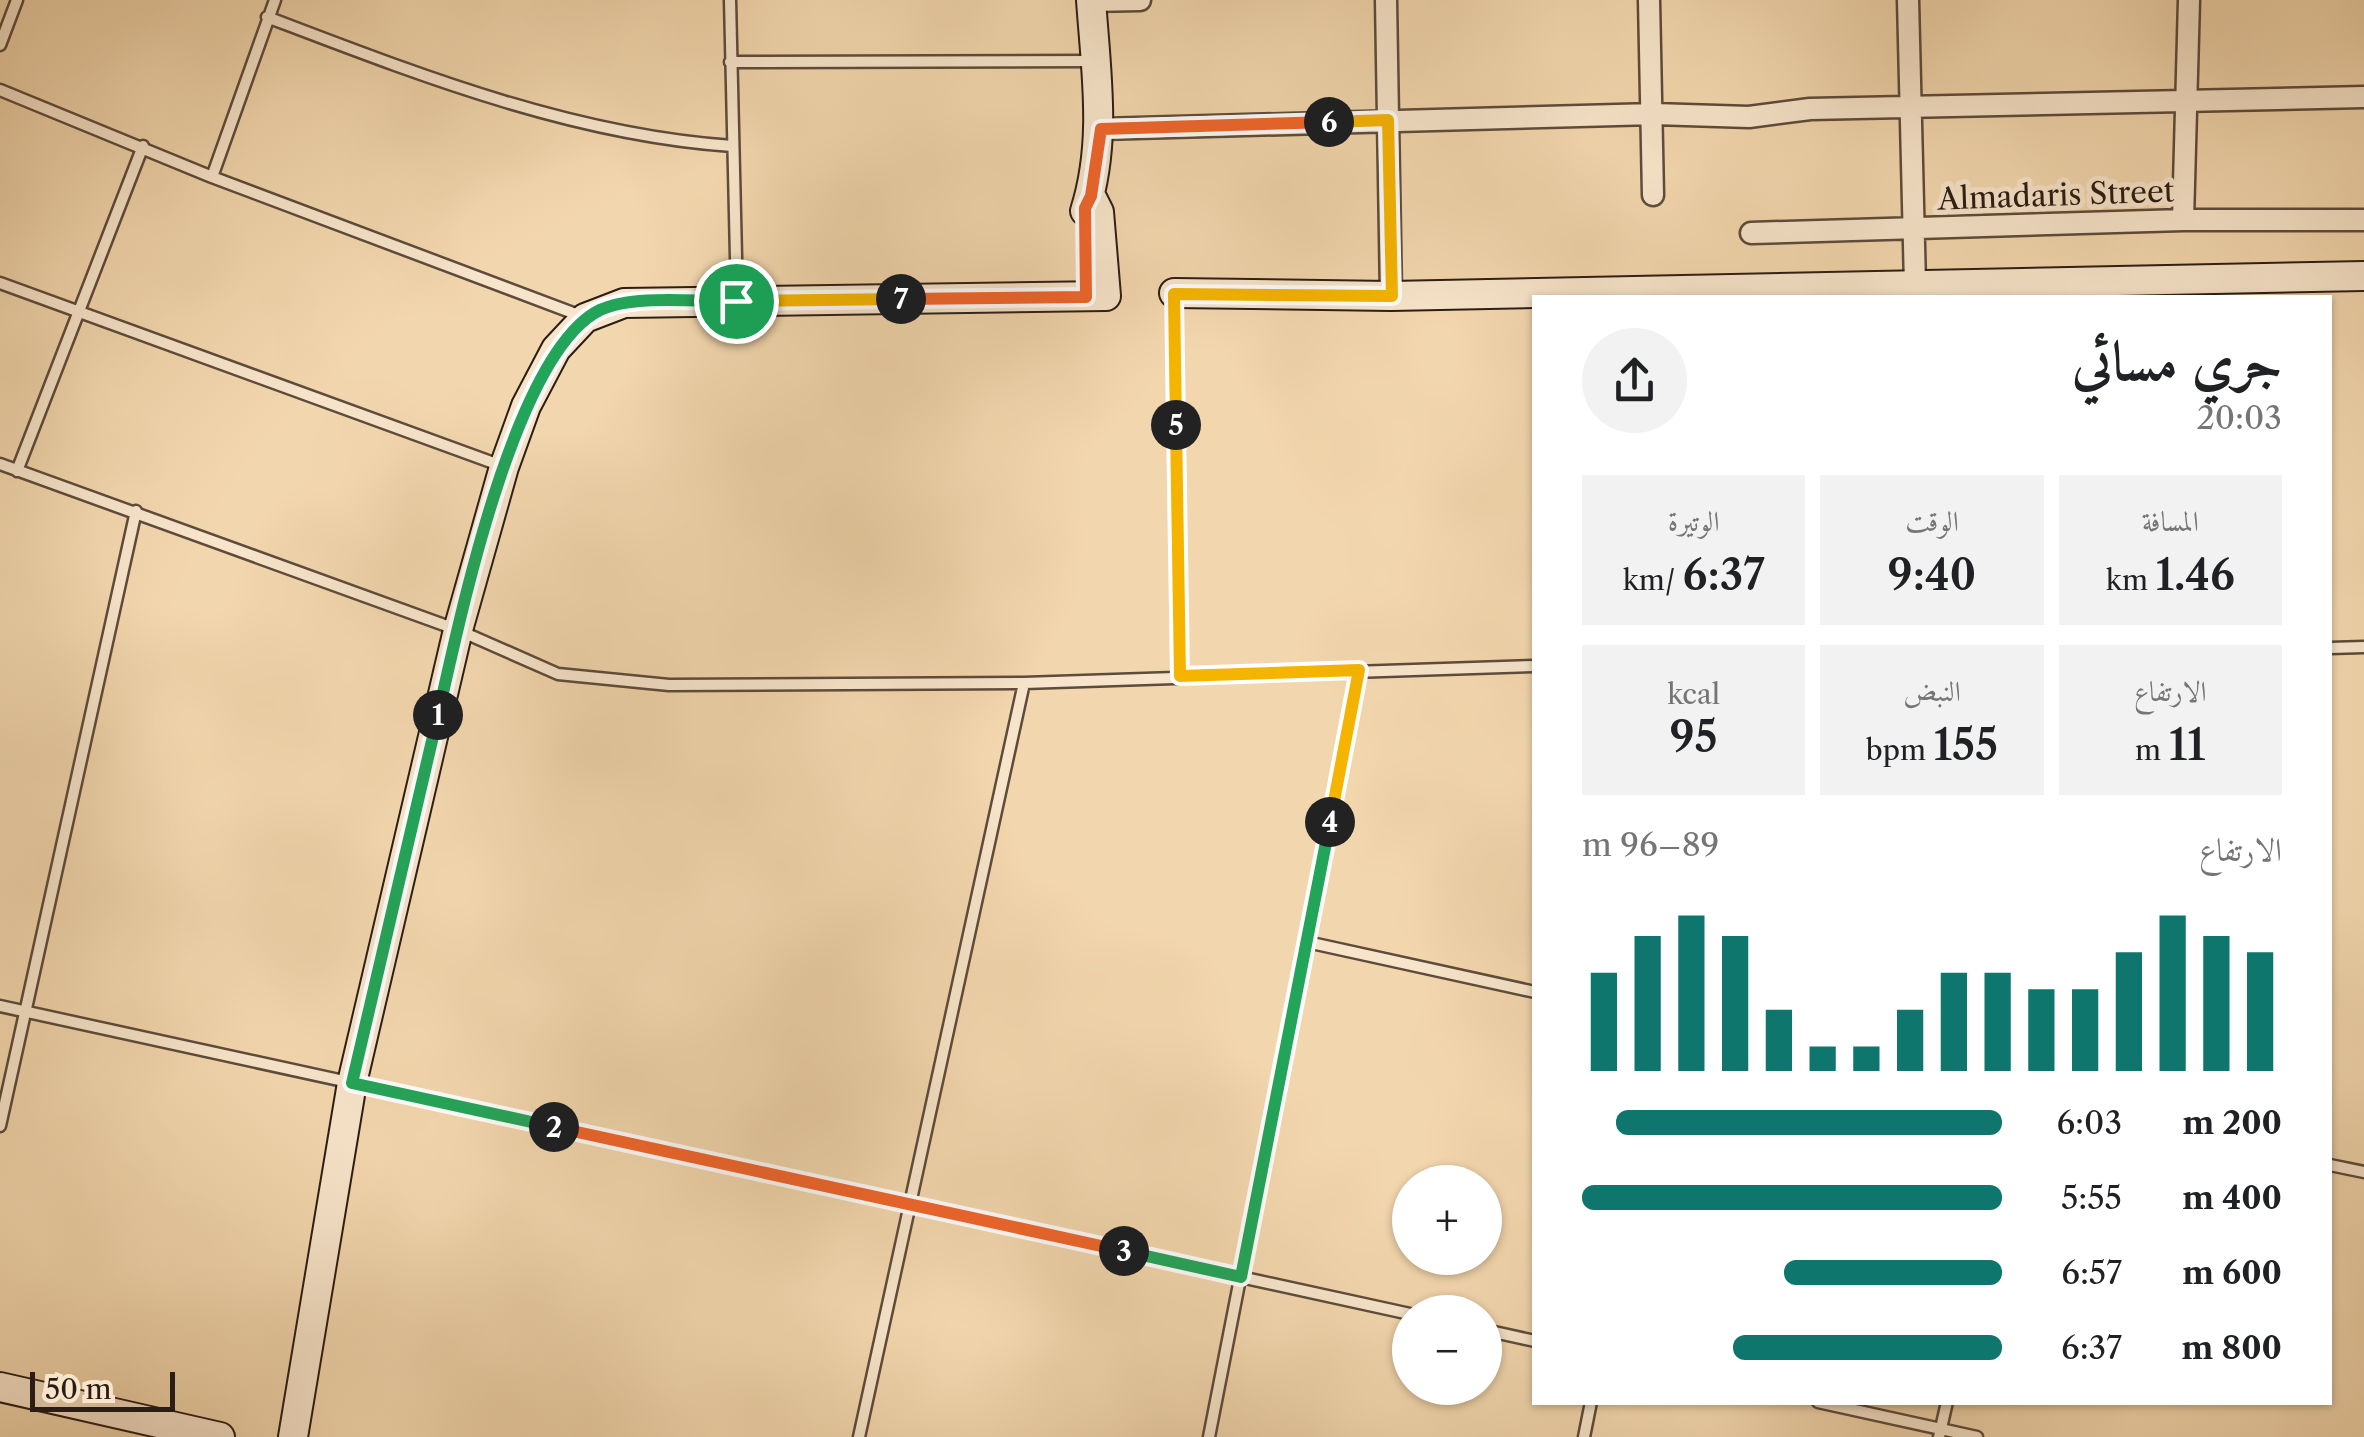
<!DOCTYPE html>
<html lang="ar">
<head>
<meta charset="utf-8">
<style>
  :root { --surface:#fff; --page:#f2f2f2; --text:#202124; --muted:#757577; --accent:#0f766e }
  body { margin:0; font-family:"Libre Caslon Text",Amiri,serif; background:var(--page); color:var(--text); direction:rtl; height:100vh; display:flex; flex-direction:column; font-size:38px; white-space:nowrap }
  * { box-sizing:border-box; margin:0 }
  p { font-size:32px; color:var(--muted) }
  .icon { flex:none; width:55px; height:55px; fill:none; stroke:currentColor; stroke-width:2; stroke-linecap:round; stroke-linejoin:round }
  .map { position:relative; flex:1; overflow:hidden; direction:ltr }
  .panel { position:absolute; left:1532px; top:295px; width:800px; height:1110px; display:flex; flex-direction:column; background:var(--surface); border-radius:0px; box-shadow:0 2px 8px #0004; direction:rtl }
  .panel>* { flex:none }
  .fabs { position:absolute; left:1392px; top:1165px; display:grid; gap:20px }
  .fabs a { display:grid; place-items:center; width:110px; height:110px; border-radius:50%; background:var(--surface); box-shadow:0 2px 8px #0004; font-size:50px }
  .scale { position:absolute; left:30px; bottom:25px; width:145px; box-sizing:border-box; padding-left:10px; border:5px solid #2b1d15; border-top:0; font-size:28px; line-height:35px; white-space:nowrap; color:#2b1d15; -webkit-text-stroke:8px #f7e4ca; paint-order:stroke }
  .pin { position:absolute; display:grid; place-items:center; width:85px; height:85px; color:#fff; margin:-42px; border:5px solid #fff; border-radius:50%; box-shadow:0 2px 10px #0007 }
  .km { position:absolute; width:50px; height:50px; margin:-25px; border-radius:50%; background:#222; color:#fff; font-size:28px; line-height:50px; text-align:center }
  .round { display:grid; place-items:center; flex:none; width:105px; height:105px; border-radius:52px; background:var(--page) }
  .overview { display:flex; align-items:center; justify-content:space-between; height:170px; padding:0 50px }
  h1 { font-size:55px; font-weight:600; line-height:75px }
  .stats { display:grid; grid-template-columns:repeat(3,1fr); gap:15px; height:170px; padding:10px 50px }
  .stats div { display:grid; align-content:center; border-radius:0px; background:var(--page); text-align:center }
  .stats b { font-size:42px; font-weight:600 }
  .stats small { font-size:28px; font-weight:400 }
  .stats p { font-size:28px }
  .chart { height:280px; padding:20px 50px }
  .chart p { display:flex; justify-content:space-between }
  .chart svg { width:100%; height:180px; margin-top:10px; stroke:var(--accent); stroke-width:6 }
  ul { padding:0 50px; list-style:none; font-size:32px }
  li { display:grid; grid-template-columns:160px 120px 1fr; align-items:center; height:75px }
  li i { height:25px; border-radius:12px; background:var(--accent) }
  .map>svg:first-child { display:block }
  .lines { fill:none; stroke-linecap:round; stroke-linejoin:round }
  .lane-casing { stroke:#5d4b3b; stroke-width:15 }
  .street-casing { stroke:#5d4b3b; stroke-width:25 }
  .secondary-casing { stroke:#2b1d15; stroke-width:32 }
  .lane { stroke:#f7e4ca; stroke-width:10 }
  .street { stroke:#f7e4ca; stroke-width:20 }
  .secondary { stroke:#f7e4ca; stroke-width:28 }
  .split-1-casing { stroke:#fff; stroke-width:20 }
  .split-2-casing { stroke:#fff; stroke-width:20 }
  .split-3-casing { stroke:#fff; stroke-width:20 }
  .split-4-casing { stroke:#fff; stroke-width:20 }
  .split-5-casing { stroke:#fff; stroke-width:20 }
  .split-6-casing { stroke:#fff; stroke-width:20 }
  .split-7-casing { stroke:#fff; stroke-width:20 }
  .split-8-casing { stroke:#fff; stroke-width:20 }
  .split-1 { stroke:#22a559; stroke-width:12 }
  .split-2 { stroke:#22a559; stroke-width:12 }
  .split-3 { stroke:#f0652b; stroke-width:12 }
  .split-4 { stroke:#22a559; stroke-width:12 }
  .split-5 { stroke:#f5b400; stroke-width:12 }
  .split-6 { stroke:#f5b400; stroke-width:12 }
  .split-7 { stroke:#f0652b; stroke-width:12 }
  .split-8 { stroke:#f5b400; stroke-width:12 }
  .labels { text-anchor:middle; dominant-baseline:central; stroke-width:10; stroke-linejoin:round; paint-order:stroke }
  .street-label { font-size:30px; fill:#2b1d15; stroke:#f7e4ca }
</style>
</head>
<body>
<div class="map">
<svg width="2364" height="1437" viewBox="0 0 2364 1437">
  <rect width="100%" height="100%" fill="#f2d6ad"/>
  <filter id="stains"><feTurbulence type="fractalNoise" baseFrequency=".002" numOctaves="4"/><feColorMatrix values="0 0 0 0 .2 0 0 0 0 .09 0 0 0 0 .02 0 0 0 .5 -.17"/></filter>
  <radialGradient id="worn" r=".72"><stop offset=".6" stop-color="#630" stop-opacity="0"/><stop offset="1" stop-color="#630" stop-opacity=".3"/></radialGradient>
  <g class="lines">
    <defs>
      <path id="lane" d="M730,0l7,300
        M267,17c150,57 304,118 465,129
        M0,45l17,-45
        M730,62l364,-1
        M0,90l212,87 369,139
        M212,177l63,-177
        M0,283l502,183
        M1174,294l6,381
        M0,464l458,166 100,44 111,11 355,-2 511,-17
        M17,471l126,-325
        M2330,648l34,-1
        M1307,942l228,50
        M0,1006l1410,308
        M0,1126l136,-615
        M2330,1165l34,7
        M1485,1330l50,11
        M1818,1402l159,35
        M859,1437l165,-754
        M1209,1437l150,-766
        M1584,1437l7,-35
        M1939,1437l8,-35"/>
      <path id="street" d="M1386,0l5,296
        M1649,0l4,195
        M1908,0l7,285
        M1091,1l49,-1
        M1101,129l553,-15 95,3 61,-8 554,-12
        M2183,220l6,-220
        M1751,233l432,-13h181"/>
      <path id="secondary" d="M1085,211c22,-69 11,-139 6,-211
        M1174,293l217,3 973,-20
        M0,1387l220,50
        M293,1437l59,-354 106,-453 46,-163 22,-61 30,-57 29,-31 39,-15 482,-7 -7,-84 -8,-16"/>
    </defs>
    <use href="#lane" class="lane-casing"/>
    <use href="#street" class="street-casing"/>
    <use href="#secondary" class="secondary-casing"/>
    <use href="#lane" class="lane"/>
    <use href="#street" class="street"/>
    <use href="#secondary" class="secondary"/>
  </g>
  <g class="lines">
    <defs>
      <path id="split-1" d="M438,715c21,-92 76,-363 162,-405 34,-16 98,-8 136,-9"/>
      <path id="split-2" d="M438,715l-86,368 202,44"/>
      <path id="split-3" d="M554,1127l570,124"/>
      <path id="split-4" d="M1124,1251l117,26 89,-455"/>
      <path id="split-5" d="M1176,425l4,251 179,-6 -29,152"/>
      <path id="split-6" d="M1176,425l-2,-131 218,2 -4,-176 -59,2"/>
      <path id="split-7" d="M901,299l185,-2 -1,-89 6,-12 10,-67 228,-7"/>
      <path id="split-8" d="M736,301l165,-2"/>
    </defs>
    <use href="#split-1" class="split-1-casing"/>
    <use href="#split-2" class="split-2-casing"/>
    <use href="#split-3" class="split-3-casing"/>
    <use href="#split-4" class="split-4-casing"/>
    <use href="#split-5" class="split-5-casing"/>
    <use href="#split-6" class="split-6-casing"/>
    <use href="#split-7" class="split-7-casing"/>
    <use href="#split-8" class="split-8-casing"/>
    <use href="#split-1" class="split-1"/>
    <use href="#split-2" class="split-2"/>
    <use href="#split-3" class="split-3"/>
    <use href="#split-4" class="split-4"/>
    <use href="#split-5" class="split-5"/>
    <use href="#split-6" class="split-6"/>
    <use href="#split-7" class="split-7"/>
    <use href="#split-8" class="split-8"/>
  </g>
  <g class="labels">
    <g class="street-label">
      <text transform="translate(2056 195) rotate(-2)">Almadaris Street</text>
    </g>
  </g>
  <rect width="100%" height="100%" filter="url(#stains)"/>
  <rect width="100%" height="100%" fill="url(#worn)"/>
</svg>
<div class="fabs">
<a>+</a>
<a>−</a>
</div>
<div class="scale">50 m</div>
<div class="pin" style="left:736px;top:301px;background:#1e9e55"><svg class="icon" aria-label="arrive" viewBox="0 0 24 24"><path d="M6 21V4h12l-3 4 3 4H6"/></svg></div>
<b class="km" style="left:438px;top:715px">1</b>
<b class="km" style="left:554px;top:1127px">2</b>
<b class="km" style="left:1124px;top:1251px">3</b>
<b class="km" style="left:1330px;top:822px">4</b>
<b class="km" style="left:1176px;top:425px">5</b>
<b class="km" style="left:1329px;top:122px">6</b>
<b class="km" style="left:901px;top:299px">7</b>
<section class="panel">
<div class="overview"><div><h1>جري مسائي</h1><p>20:03</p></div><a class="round"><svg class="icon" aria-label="share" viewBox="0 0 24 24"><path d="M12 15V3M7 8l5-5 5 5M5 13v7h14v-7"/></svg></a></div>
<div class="stats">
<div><p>المسافة</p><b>1.46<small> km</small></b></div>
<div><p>الوقت</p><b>9:40</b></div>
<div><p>الوتيرة</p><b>6:37<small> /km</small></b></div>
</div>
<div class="stats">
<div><p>الارتفاع</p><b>11<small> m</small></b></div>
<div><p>النبض</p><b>155<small> bpm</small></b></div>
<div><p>kcal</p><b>95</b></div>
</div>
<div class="chart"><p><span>الارتفاع</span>89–96 m</p>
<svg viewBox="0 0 160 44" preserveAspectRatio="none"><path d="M5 44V20M15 44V11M25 44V6M35 44V11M45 44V29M55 44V38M65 44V38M75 44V29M85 44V20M95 44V20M105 44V24M115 44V24M125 44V15M135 44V6M145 44V11M155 44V15"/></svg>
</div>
<ul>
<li><b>200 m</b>6:03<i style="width:92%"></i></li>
<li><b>400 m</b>5:55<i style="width:100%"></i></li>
<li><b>600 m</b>6:57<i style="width:52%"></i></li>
<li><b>800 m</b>6:37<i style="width:64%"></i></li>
</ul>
</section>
</div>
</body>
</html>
